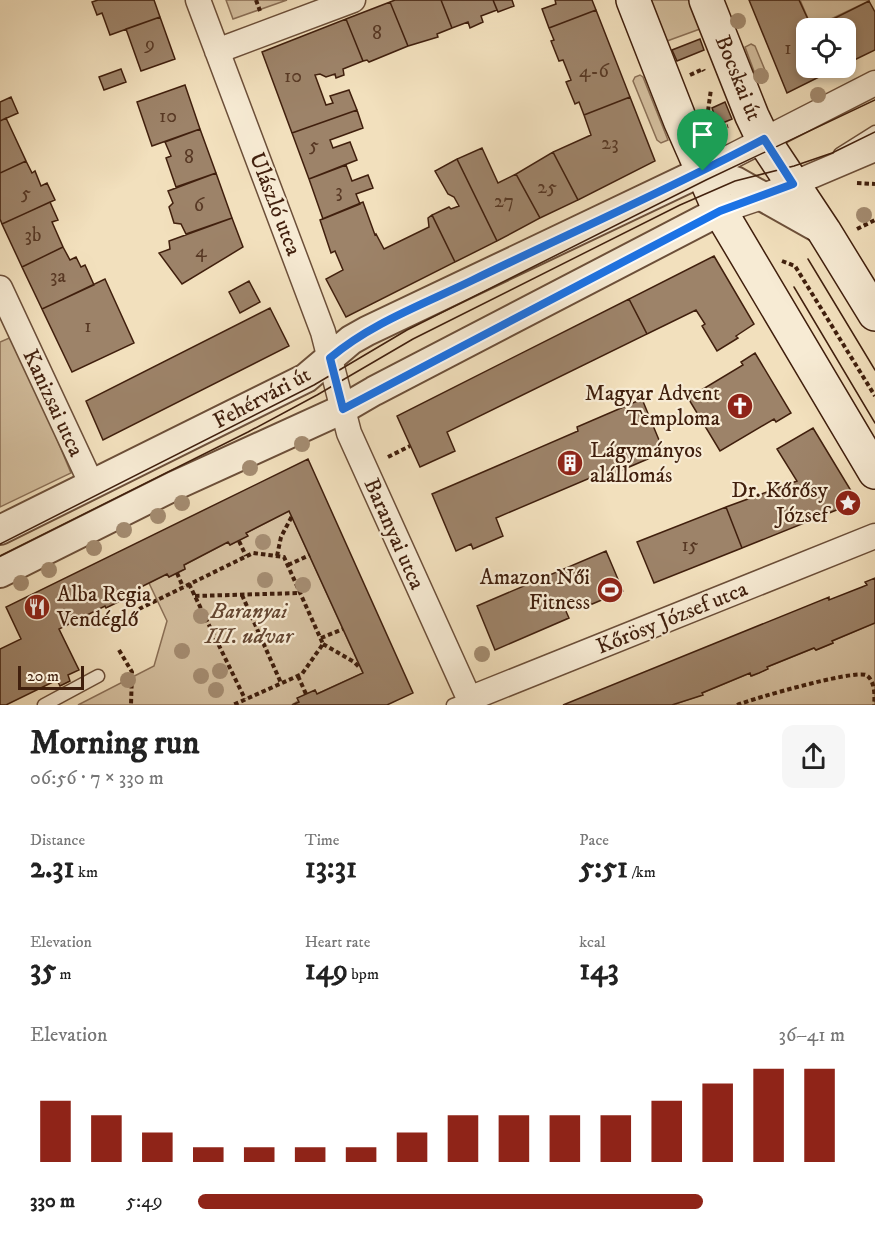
<!DOCTYPE html>
<html lang="en">
<head>
<meta charset="utf-8">
<style>
  :root { --surface:#fff; --page:#f6f6f6; --text:#222; --muted:#767676; --accent:#8f2418 }
  body { margin:0; font-family:"IM FELL DW Pica",serif; background:var(--page); color:var(--text); height:100vh; display:flex; flex-direction:column; font-size:22px; white-space:nowrap }
  * { box-sizing:border-box; margin:0 }
  p { font-size:20px; color:var(--muted) }
  .icon { flex:none; width:33px; height:33px; fill:none; stroke:currentColor; stroke-width:2; stroke-linecap:round; stroke-linejoin:round }
  .map { position:relative; height:705px; overflow:hidden }
  .details { display:flex; flex-direction:column; background:var(--surface); flex:1 }
  .details>* { flex:none }
  .fabs { position:absolute; left:796px; top:18px; display:grid; gap:12px }
  .fabs a { display:grid; place-items:center; width:60px; height:60px; border-radius:12px; background:var(--surface); box-shadow:0 3px 9px #0003; font-size:30px }
  .scale { position:absolute; left:18px; bottom:15px; width:66px; box-sizing:border-box; padding-left:6px; border:3px solid #401f0d; border-top:0; font-size:16px; line-height:21px; white-space:nowrap; color:#401f0d; -webkit-text-stroke:4px #f7ebd4; paint-order:stroke }
  .pin { position:absolute; display:grid; place-items:center; width:51px; height:51px; color:#fff; margin:-62px -26px; border-radius:50% 50% 50% 0; rotate:-45deg; box-shadow:0 0 6px #0007 }
  .pin .icon { rotate:45deg }
  .round { display:grid; place-items:center; flex:none; width:63px; height:63px; border-radius:12px; background:var(--page) }
  .summary { display:flex; align-items:center; justify-content:space-between; height:102px; padding:0 30px }
  h1 { font-size:33px; font-weight:800; line-height:45px }
  .metrics { display:grid; grid-template-columns:repeat(3,1fr); gap:9px; height:102px; padding:6px 30px }
  .metrics div { display:grid; align-content:center }
  .metrics b { font-size:30px; font-weight:800 }
  .metrics small { font-size:16px; font-weight:400 }
  .metrics p { font-size:16px }
  .chart { height:168px; padding:12px 30px }
  .chart p { display:flex; justify-content:space-between }
  .chart svg { width:100%; height:108px; margin-top:6px; stroke:var(--accent); stroke-width:6 }
  ul { padding:0 30px; list-style:none; font-size:20px }
  li { display:grid; grid-template-columns:96px 72px 1fr; align-items:center; height:45px }
  li i { height:15px; border-radius:8px; background:var(--accent) }
  .map>svg:first-child { display:block }
  .green { fill:#d4bf9f; stroke:#8a6f56; stroke-width:1.5 }
  .building { fill:#9d8369; stroke:#401f0d; stroke-width:1.5 }
  .lines { fill:none; stroke-linecap:round; stroke-linejoin:round }
  .service-casing { stroke:#6c4f39; stroke-width:15 }
  .minor-casing { stroke:#6c4f39; stroke-width:27 }
  .tertiary-casing { stroke:#6c4f39; stroke-width:32 }
  .secondary-casing { stroke:#401f0d; stroke-width:36 }
  .path { stroke:#401f0d; stroke-width:4; stroke-dasharray:4.5 3; stroke-linecap:butt }
  .service { stroke:#f7ebd4; stroke-width:12 }
  .minor { stroke:#f7ebd4; stroke-width:24 }
  .tertiary { stroke:#f7ebd4; stroke-width:28 }
  .secondary { stroke:#f7ebd4; stroke-width:33 }
  .tram { stroke:#401f0d; stroke-width:1.5 }
  .tree { fill:#a48c71 }
  .route-casing { stroke:#fff; stroke-width:12 }
  .route { stroke:#1a73e8; stroke-width:8 }
  .labels { text-anchor:middle; dominant-baseline:central; stroke-width:4.5; stroke-linejoin:round; paint-order:stroke }
  .number-label { font-size:20px; fill:#573824 }
  .street-label { font-size:22px; fill:#401f0d; stroke:#f7ebd4 }
  .poi-label { font-size:22px; fill:#401f0d; stroke:#f7ebd4; text-anchor:end }
  .park-label { font-size:22px; font-style:italic; fill:#654732; stroke:#f7ebd4 }
</style>
</head>
<body>
<div class="map">
<svg width="875" height="705" viewBox="0 0 875 705">
  <rect width="100%" height="100%" fill="#f2e0bd"/>
  <filter id="stains"><feTurbulence type="fractalNoise" baseFrequency=".00333" numOctaves="4"/><feColorMatrix values="0 0 0 0 .2 0 0 0 0 .09 0 0 0 0 .02 0 0 0 .5 -.17"/></filter>
  <radialGradient id="worn" r=".72"><stop offset=".6" stop-color="#630" stop-opacity="0"/><stop offset="1" stop-color="#630" stop-opacity=".3"/></radialGradient>
  <path class="green" d="M226,0h61l-54,19z
    M651,0h38l11,29 -33,12z
    M800,0h69v1l-57,27z
    M751,44l4,2 12,29 -2,4 -7,3 -13,-35z
    M640,75l3,2 25,63 -7,3 -4,-3 -24,-59 2,-4z
    M14,336l57,137 -71,34v-165z
    M289,511l74,162 -46,21 -2,-4 -23,15h-214l76,-39 13,-45 -18,-38 18,-9 2,3 16,-8 -1,-4 44,-23 2,3 17,-9 -1,-3z
    M875,623v82h-203l30,-10v-2l48,-20 2,3 15,-7v-2l47,-19 2,2 17,-7 -1,-2z"/>
  <path class="building" d="M98,0h56l6,17 -50,18 -8,-22 -5,2 -5,-13z
    M395,0h46l11,28 -15,6 1,3 -30,9 -18,-44z
    M441,0h52l4,10 -16,6 2,6 -13,6 -2,-6 -16,6z
    M493,0h19l2,6 -16,6z
    M555,0h37l4,10 -47,18 -7,-19 14,-5z
    M749,0h50l13,28h-5v40h30l-50,25z
    M869,1l6,11v38l-29,14v-36h-26l-1,-2z
    M390,2l18,44 -39,16 -2,-2 -4,1 -17,-42z
    M596,10l34,87 -46,18 -5,-13 -4,2 -9,-22 5,-2 -8,-20 -4,1 -8,-20 3,-1 -5,-12z
    M160,17l15,42 -34,12 -15,-42z
    M346,19l17,42 -20,8 1,6 -8,3 -1,-4 -9,3 -6,-3 -5,1 11,30 7,-2 -3,-7 19,-6 8,20 -65,23 -30,-81z
    M700,39l4,11 -27,11 -5,-11z
    M121,69l5,13 -22,8 -5,-13z
    M185,85l15,44 -48,17 -15,-44z
    M11,97l7,16 -18,8v-19z
    M630,97l25,64 -77,39 -25,-48 38,-17 -7,-20z
    M725,102l7,17 -14,6 -6,-17z
    M357,110l6,18 -33,12 3,8 17,-6 7,18 -48,19 -17,-46z
    M6,118l20,43 -26,12v-52z
    M200,129l16,44 -40,14 -10,-29 5,-2 -6,-14z
    M482,148l16,35 18,-9 24,44 -43,23 -40,-82z
    M553,152l25,48 -38,18 -24,-44z
    M457,159l40,82 -42,21 -23,-47 17,-8 2,2 8,-3 -5,-9 -6,-3 -13,-23z
    M26,161l6,12 3,-2 6,15 6,-3 8,17 -53,24 -2,-5v-46z
    M346,165l6,16 16,-6 5,13 -17,6 4,10 -37,15 -14,-40z
    M216,173l16,45 -46,16 -5,-10 -7,-1 -5,-16 4,-4 -5,-12z
    M50,202l8,18 -6,2 11,25 -41,20 -20,-43z
    M363,202l12,33 1,-1 8,15 45,-22 -1,-9 4,-3 23,47 -109,55 -20,-38 17,-9 -8,-19 -4,2 -11,-33z
    M232,218l11,29 -61,37 -23,-31 11,-4 -1,-8z
    M63,247l7,13 6,-3 5,10 4,-2 9,20 -52,24 -20,-42z
    M714,256l40,68 -18,12 2,2 -21,13 -15,-25 3,-2 -9,-14 -49,24 -18,-35z
    M105,279l29,64 -62,29 -30,-63z
    M249,281l11,21 -20,11 -11,-21z
    M629,299l18,35 -200,98 8,19 -35,16 -23,-51z
    M270,308l19,38 -186,94 -17,-39z
    M755,353l36,60 -15,9 -2,-3 -54,32 -32,-53 55,-33 -2,-3z
    M642,399l22,53 -65,28 -2,-5 -101,43 7,18 -30,13 -2,-5 -15,7 -24,-57 146,-63 -1,-4z
    M813,428l43,71 -17,10 -97,39 -16,-41 71,-26 -20,-32z
    M308,459l105,234 -26,12h-95l7,-3 -2,-4 18,-8 2,4 46,-21 -74,-162 -43,22 2,3 -18,9 -2,-3 -44,23 1,4 -16,8 -2,-3 -46,23 1,3 -16,8 -1,-2 -46,23 20,41 -11,5 2,6 -10,5 -3,-6 -51,25h-6v-56l21,-10 -15,-32z
    M726,507l16,41 -88,35 -17,-41z
    M606,551l17,40 -45,19 -2,-5 -11,4 4,9 -74,32 -18,-44z
    M875,578v45l-43,18 1,2 -17,7 -2,-2 -47,19 1,2 -9,4 -8,3 -1,-3 -48,20 1,2 -31,10h-109l266,-108v3l33,-13 5,-2 -2,-3z"/>
  <g class="lines">
    <defs>
      <path id="service" d="M840,154l35,-22
        M44,705l54,-29
        M453,705l16,-6"/>
      <path id="minor" d="M198,0l125,332 26,101 123,272
        M217,51l136,-51
        M703,171l172,-88
        M720,211l42,-14 113,-48
        M0,288l92,197
        M469,699l406,-163"/>
      <path id="tertiary" d="M0,530l306,-152 45,-38 16,-9 336,-160 32,10 89,50
        M0,573l174,-87 169,-77 31,-18 346,-180"/>
      <path id="secondary" d="M633,0l47,120 40,91 155,261
        M706,0l46,116 11,23 61,92 51,83"/>
    </defs>
    <use href="#service" class="service-casing"/>
    <use href="#minor" class="minor-casing"/>
    <use href="#tertiary" class="tertiary-casing"/>
    <use href="#secondary" class="secondary-casing"/>
    <path class="path" d="M256,0l4,11
      M690,75l13,-6 1,2
      M708,111l3,-22
      M713,131l15,-5
      M857,183l18,1
      M857,229l18,-9
      M782,261l13,5 80,130
      M388,457l22,-11
      M239,541l7,15
      M277,556l4,-19 11,-21
      M288,565l22,-10
      M177,573l6,14
      M189,584l56,115
      M242,595l39,88
      M195,596l105,-3
      M139,609l114,-56 31,4 39,87 -21,30 -69,31
      M321,638l22,-9
      M323,644l31,18 6,6
      M119,650l13,22 -1,33
      M298,676l8,18
      M737,705c18,-7 115,-35 129,-30 9,5 9,21 8,30"/>
    <use href="#service" class="service"/>
    <use href="#minor" class="minor"/>
    <use href="#tertiary" class="tertiary"/>
    <use href="#secondary" class="secondary"/>
    <path class="tram" d="M808,259l67,111
      M794,287l81,136
      M0,544l314,-159 93,-55 299,-150 169,-80
      M0,556l248,-124 69,-37 96,-56 267,-134 55,-24 59,-15 38,-13 43,-21"/>
  </g>
  <g class="tree">
    <circle cx="738" cy="21" r="8"/>
    <circle cx="761" cy="76" r="8"/>
    <circle cx="818" cy="95" r="8"/>
    <circle cx="864" cy="215" r="8"/>
    <circle cx="302" cy="444" r="8"/>
    <circle cx="250" cy="468" r="8"/>
    <circle cx="182" cy="503" r="8"/>
    <circle cx="158" cy="516" r="8"/>
    <circle cx="124" cy="530" r="8"/>
    <circle cx="263" cy="542" r="8"/>
    <circle cx="94" cy="548" r="8"/>
    <circle cx="49" cy="570" r="8"/>
    <circle cx="265" cy="580" r="8"/>
    <circle cx="21" cy="583" r="8"/>
    <circle cx="303" cy="585" r="8"/>
    <circle cx="201" cy="616" r="8"/>
    <circle cx="182" cy="651" r="8"/>
    <circle cx="482" cy="654" r="8"/>
    <circle cx="220" cy="671" r="8"/>
    <circle cx="201" cy="676" r="8"/>
    <circle cx="128" cy="680" r="8"/>
    <circle cx="216" cy="690" r="8"/>
  </g>
  <g class="lines">
    <defs>
      <path id="route" d="M764,139l29,45 -73,27 -377,198 -13,-51c41,-35 94,-54 143,-78 97,-47 195,-90 291,-141z"/>
    </defs>
    <use href="#route" class="route-casing"/>
    <use href="#route" class="route"/>
  </g>
  <defs>
    <symbol id="church-disc" viewBox="-11 -11 22 22"><circle r="9.5" fill="#8f2418" stroke="#f7ebd4"/><path d="M-1.2-6h2.4v3.5h3.3v2.4h-3.3V6h-2.4V-.1h-3.3v-2.4h3.3Z" fill="#fff"/></symbol>
    <symbol id="building-disc" viewBox="-11 -11 22 22"><circle r="9.5" fill="#8f2418" stroke="#f7ebd4"/><path d="M-4-6H4V6H1V3H-1V6H-4ZM-2.5-4.3h1.7v1.8h-1.7ZM.8-4.3h1.7v1.8H.8ZM-2.5-1h1.7V.8h-1.7ZM.8-1h1.7V.8H.8Z" fill="#fff"/></symbol>
    <symbol id="sight-disc" viewBox="-11 -11 22 22"><circle r="9.5" fill="#8f2418" stroke="#f7ebd4"/><path d="M0-6L1.8-2.2L6-1.7L2.9 1.2L3.7 5.4L0 3.3L-3.7 5.4L-2.9 1.2L-6-1.7L-1.8-2.2Z" fill="#fff"/></symbol>
    <symbol id="stadium-disc" viewBox="-11 -11 22 22"><circle r="9.5" fill="#8f2418" stroke="#f7ebd4"/><path d="M0-5a6.5 5 0 1 0 0 10a6.5 5 0 1 0 0-10ZM-3.5-1.8h7v3.6h-7Z" fill="#fff"/></symbol>
    <symbol id="restaurant-disc" viewBox="-11 -11 22 22"><circle r="9.5" fill="#8f2418" stroke="#f7ebd4"/><path d="M-5-6h1v4h1v-4h1v4h1v-4h1v5L-1.5 .5V6h-2V.5L-5-1ZM5-6V6H3V1.5H1.5Q1.5-4 5-6Z" fill="#fff"/></symbol>
  </defs>
  <g fill-rule="evenodd">
    <use href="#church-disc" x="725" y="391" width="30" height="30"/>
    <use href="#building-disc" x="555" y="448" width="30" height="30"/>
    <use href="#sight-disc" x="833" y="488" width="30" height="30"/>
    <use href="#stadium-disc" x="595" y="575" width="30" height="30"/>
    <use href="#restaurant-disc" x="22" y="592" width="30" height="30"/>
  </g>
  <g class="labels">
    <g class="number-label">
      <text x="377" y="33">8</text>
      <text x="150" y="44">9</text>
      <text x="788" y="48">1</text>
      <text x="594" y="71">4-6</text>
      <text x="293" y="76">10</text>
      <text x="168" y="116">10</text>
      <text x="610" y="143">23</text>
      <text x="314" y="145">5</text>
      <text x="189" y="157">8</text>
      <text x="547" y="187">25</text>
      <text x="339" y="191">3</text>
      <text x="26" y="193">5</text>
      <text x="504" y="201">27</text>
      <text x="199" y="205">6</text>
      <text x="33" y="235">3b</text>
      <text x="201" y="251">4</text>
      <text x="58" y="276">3a</text>
      <text x="88" y="326">1</text>
      <text x="690" y="545">15</text>
    </g>
    <g class="street-label">
      <text transform="translate(738 78) rotate(68)">Bocskai út</text>
      <text transform="translate(275 204) rotate(69)">Ulászló utca</text>
      <text transform="translate(262 398) rotate(-28)">Fehérvári út</text>
      <text transform="translate(53 403) rotate(65)">Kanizsai utca</text>
      <text transform="translate(394 534) rotate(66)">Baranyai utca</text>
      <text transform="translate(672 618) rotate(-22)">Kőrösy József utca</text>
    </g>
    <g class="poi-label">
      <text x="720" y="393">Magyar Advent<tspan x="720" dy="25">Temploma</tspan></text>
      <text x="590" y="450" text-anchor="start">Lágymányos<tspan x="590" dy="25">alállomás</tspan></text>
      <text x="828" y="490">Dr. Kőrősy<tspan x="828" dy="25">József</tspan></text>
      <text x="590" y="577">Amazon Női<tspan x="590" dy="25">Fitness</tspan></text>
      <text x="57" y="594" text-anchor="start">Alba Regia<tspan x="57" dy="25">Vendéglő</tspan></text>
    </g>
    <g class="park-label">
      <text x="249" y="611">Baranyai<tspan x="249" dy="25">III. udvar</tspan></text>
    </g>
  </g>
  <rect width="100%" height="100%" filter="url(#stains)"/>
  <rect width="100%" height="100%" fill="url(#worn)"/>
</svg>
<div class="fabs">
<a><svg class="icon" aria-label="locate" viewBox="0 0 24 24"><circle cx="12" cy="12" r="6"/><path d="M12 2v4M12 18v4M2 12h4M18 12h4"/></svg></a>
</div>
<div class="scale">20 m</div>
<div class="pin" style="left:703px;top:171px;background:#1e9e55"><svg class="icon" aria-label="arrive" viewBox="0 0 24 24"><path d="M6 21V4h12l-3 4 3 4H6"/></svg></div>
</div>
<section class="details">
<div class="summary"><div><h1>Morning run</h1><p>06:56 · 7 × 330 m</p></div><a class="round"><svg class="icon" aria-label="share" viewBox="0 0 24 24"><path d="M12 15V3M7 8l5-5 5 5M5 13v7h14v-7"/></svg></a></div>
<div class="metrics">
<div><p>Distance</p><b>2.31<small> km</small></b></div>
<div><p>Time</p><b>13:31</b></div>
<div><p>Pace</p><b>5:51<small> /km</small></b></div>
</div>
<div class="metrics">
<div><p>Elevation</p><b>35<small> m</small></b></div>
<div><p>Heart rate</p><b>149<small> bpm</small></b></div>
<div><p>kcal</p><b>143</b></div>
</div>
<div class="chart"><p><span>Elevation</span>36–41 m</p>
<svg viewBox="0 0 160 44" preserveAspectRatio="none"><path d="M5 44V19M15 44V25M25 44V32M35 44V38M45 44V38M55 44V38M65 44V38M75 44V32M85 44V25M95 44V25M105 44V25M115 44V25M125 44V19M135 44V12M145 44V6M155 44V6"/></svg>
</div>
<ul>
<li><b>330 m</b>5:49<i style="width:78%"></i></li>
</ul>
</section>
</body>
</html>
